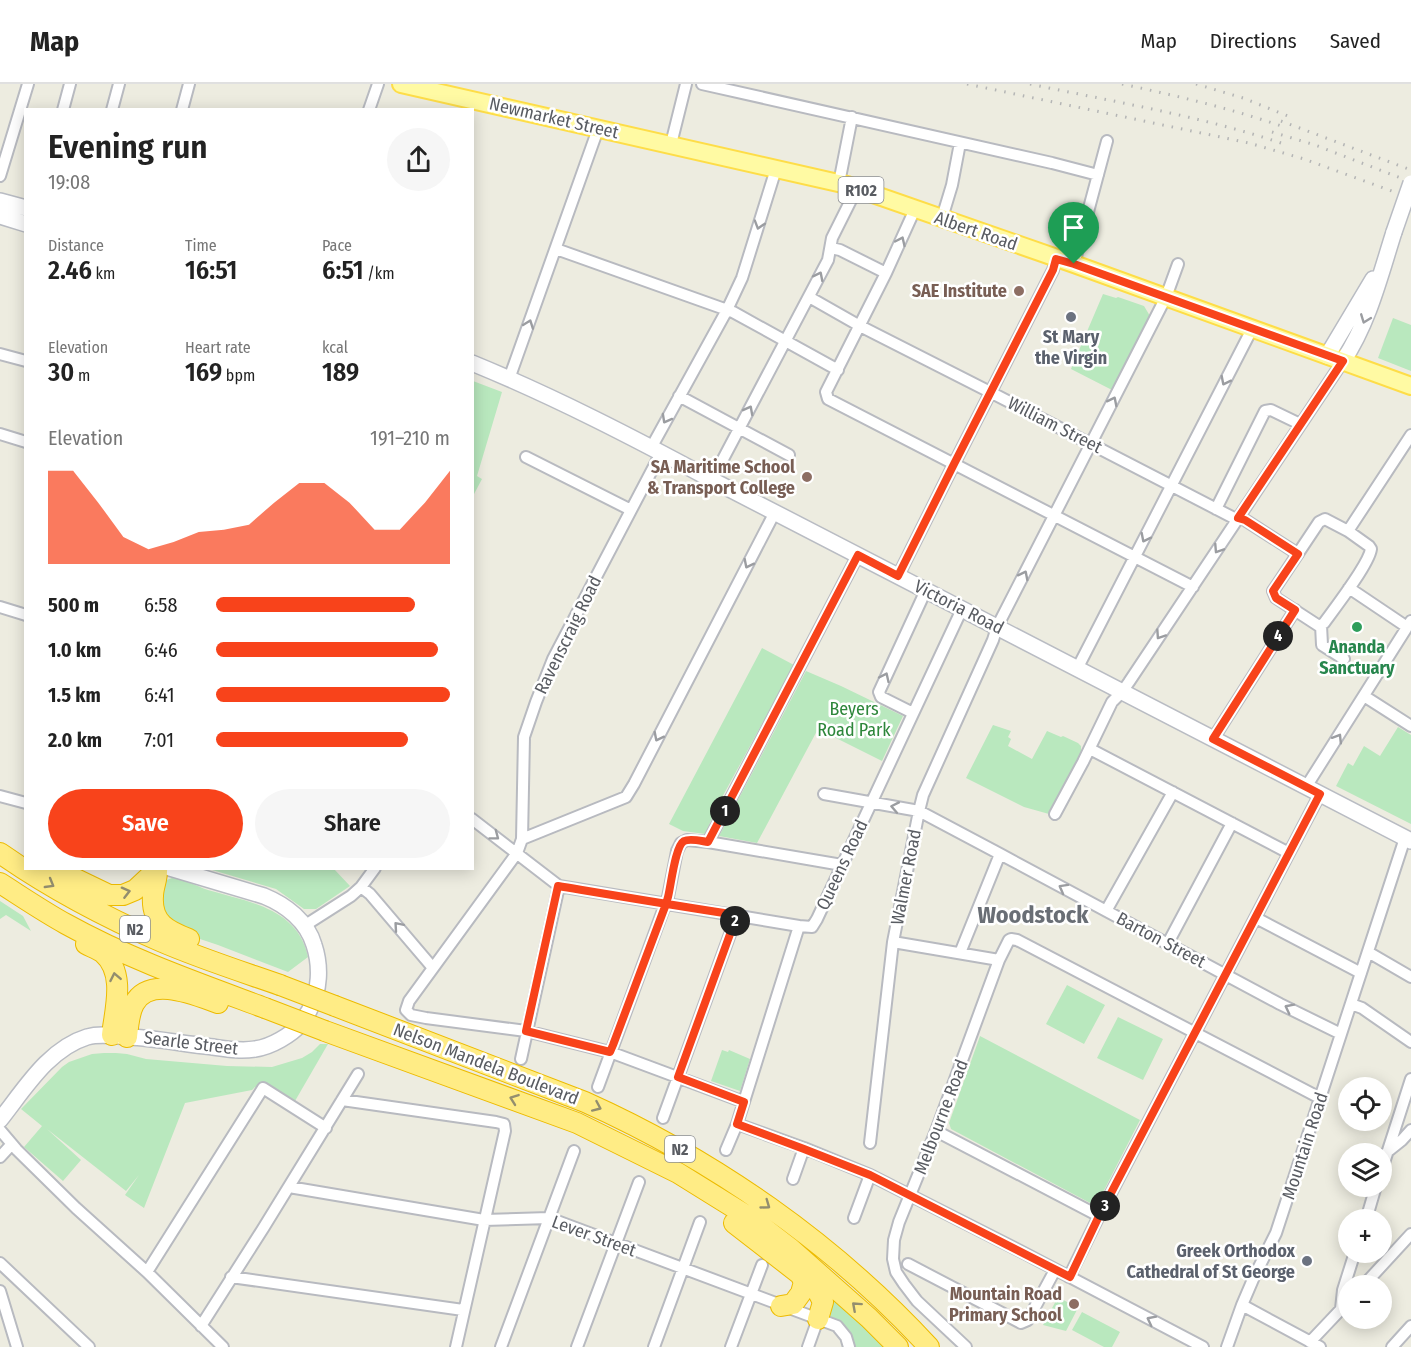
<!DOCTYPE html>
<html lang="en">
<head>
<meta charset="utf-8">
<style>
  :root { --surface:#fff; --page:#f6f6f6; --text:#222; --muted:#767676; --line:#e0e0e0; --accent:#f8431b }
  body { margin:0; font-family:"Fira Sans Condensed",sans-serif; background:var(--page); color:var(--text); height:100vh; display:flex; flex-direction:column; font-size:22px; white-space:nowrap }
  * { box-sizing:border-box; margin:0 }
  p { font-size:20px; color:var(--muted) }
  .icon { flex:none; width:33px; height:33px; fill:none; stroke:currentColor; stroke-width:2; stroke-linecap:round; stroke-linejoin:round }
  .map { position:relative; flex:1; overflow:hidden }
  .sheet { position:absolute; left:24px; top:24px; width:450px; height:762px; display:flex; flex-direction:column; background:var(--surface); border-radius:0px; box-shadow:0 3px 15px #0003 }
  .sheet>* { flex:none }
  .buttons { position:absolute; left:1338px; top:993px; display:grid; gap:12px }
  .buttons a { display:grid; place-items:center; width:54px; height:54px; border-radius:50%; background:var(--surface); box-shadow:0 3px 15px #0003; font-size:30px }
  .pin { position:absolute; display:grid; place-items:center; width:51px; height:51px; color:#fff; margin:-62px -26px; border-radius:50% 50% 50% 0; rotate:-45deg; box-shadow:0 0 6px #0007 }
  .pin .icon { rotate:45deg }
  .km { position:absolute; width:30px; height:30px; margin:-15px; border-radius:50%; background:#222; color:#fff; font-size:16px; line-height:30px; text-align:center }
  .round { display:grid; place-items:center; flex:none; width:63px; height:63px; border-radius:32px; background:var(--page) }
  .summary { display:flex; align-items:center; justify-content:space-between; height:102px; padding:0 24px }
  h1 { font-size:33px; font-weight:600; line-height:45px }
  .figures { display:grid; grid-template-columns:repeat(3,1fr); gap:9px; height:102px; padding:6px 24px }
  .figures div { display:grid; align-content:center }
  .figures b { font-size:26px; font-weight:600 }
  .figures small { font-size:16px; font-weight:400 }
  .figures p { font-size:16px }
  .chart { height:168px; padding:12px 24px }
  .chart p { display:flex; justify-content:space-between }
  .chart svg { width:100%; height:108px; margin-top:6px; fill:var(--accent); opacity:.7 }
  .cta { display:flex; gap:12px; margin-top:auto; padding:12px 24px }
  .cta a { flex:1; height:69px; border-radius:36px; background:var(--accent); color:#fff; font-size:24px; font-weight:600; line-height:69px; text-align:center }
  .cta a+a { background:var(--page); color:var(--text) }
  ul { padding:0 24px; list-style:none; font-size:20px }
  li { display:grid; grid-template-columns:96px 72px 1fr; align-items:center; height:45px }
  li i { height:15px; border-radius:8px; background:var(--accent) }
  header { display:flex; align-items:center; gap:36px; box-sizing:border-box; height:84px; padding:0 30px; background:var(--surface); border-bottom:2px solid var(--line) }
  header strong { font-size:28px }
  nav { display:flex; gap:33px; margin-inline-start:auto; font-size:21px }
  .map>svg:first-child { display:block }
  .green { fill:#b9e8be }
  .lines { fill:none; stroke-linecap:round; stroke-linejoin:round }
  .street-casing { stroke:#b8bac0; stroke-width:14 }
  .secondary-casing { stroke:#b9bcc3; stroke-width:18 }
  .primary-casing { stroke:#fedd48; stroke-width:20 }
  .highway-casing { stroke:#edbb00; stroke-width:22 }
  .street { stroke:#fff; stroke-width:10 }
  .secondary { stroke:#fff; stroke-width:15 }
  .primary { stroke:#fffaa3; stroke-width:16 }
  .highway { stroke:#ffec85; stroke-width:20 }
  .rail { stroke:#b4b5b5; stroke-width:3; stroke-dasharray:1.5 8; stroke-linecap:butt }
  .secondary-bridge-casing { stroke:#b9bcc3; stroke-width:18; stroke-linecap:butt }
  .highway-bridge-casing { stroke:#edbb00; stroke-width:22; stroke-linecap:butt }
  .secondary-bridge { stroke:#fff; stroke-width:15 }
  .highway-bridge { stroke:#ffec85; stroke-width:20 }
  .oneway { stroke:#9b9da1 }
  .oneway2 { stroke:#938e6e }
  .route-casing { stroke:#fff; stroke-width:12 }
  .route { stroke:#f8431b; stroke-width:8 }
  .education-dot { fill:#8d6e63; stroke:#fff; stroke-width:2 }
  .worship-dot { fill:#6b7280; stroke:#fff; stroke-width:2 }
  .leisure-dot { fill:#2e9e5b; stroke:#fff; stroke-width:2 }
  .labels { text-anchor:middle; dominant-baseline:central; stroke-width:5; stroke-linejoin:round; paint-order:stroke }
  .shield { fill:#fff; stroke:#8b8d91; stroke-width:1.5 }
  .shield-label { font-size:16px; font-weight:bold; fill:#595c62 }
  .street-label { font-size:18px; fill:#595c62; stroke:#fff }
  .education-label { font-size:18px; font-weight:bold; fill:#785e54; stroke:#fff; text-anchor:end }
  .worship-label { font-size:18px; font-weight:bold; fill:#5b616d; stroke:#fff }
  .leisure-label { font-size:18px; font-weight:bold; fill:#27864d; stroke:#fff }
  .park-label { font-size:18px; fill:#2d863a; stroke:#fff }
  .district-label { font-size:24px; font-weight:bold; fill:#696e75; stroke:#fff }
</style>
</head>
<body>
<header>
<strong>Map</strong>
<nav><a>Map</a><a>Directions</a><a>Saved</a></nav>
</header>
<div class="map">
<svg width="1411" height="1263" viewBox="0 0 1411 1263">
  <rect width="100%" height="100%" fill="#edece0"/>
  <path class="green" d="M1103,210l13,4 2,-1 26,9 6,10 -38,74 -41,-21z
    M1393,234l18,7v46l-33,-13z
    M473,297l29,11 -25,84 5,3 -9,17z
    M762,564l32,17 -75,138 -14,31 -22,-3 -14,-7z
    M806,587l35,15 62,30 -21,45 -64,-32 -61,114 -38,-7z
    M993,641l18,6 -3,6 3,2 -3,7 24,13 15,-28 14,6 2,-1 15,7 3,3v9l-32,59 -25,-7 -58,-29z
    M1398,643l13,8v89l-75,-38 12,-23 5,3 11,-20 16,10z
    M209,785h125l16,17 -34,23h-12l-28,-20z
    M172,794c13,1 24,8 36,12 40,12 90,18 100,67l-20,15 -70,-27 -27,-9 -27,-17 -4,-32 4,-6z
    M0,817l23,15 8,15 -25,-16 -6,4z
    M1067,901l38,20 -21,39 -38,-20z
    M1118,933l45,22 -20,41 -46,-22z
    M980,952l160,84 -42,82 -6,2 -141,-75 -2,-6z
    M320,960h8l-33,57 -27,-16 -13,2 -3,3 -67,13 -41,105 -19,-13 14,-20 -13,16 -79,-62 34,31 -18,21 -39,-34 18,-21 -21,-17 41,-42 7,-5 23,-8 12,-1h12l11,1 19,5 81,7 45,1 30,-9 10,-6z
    M722,966l6,2 1,-2 21,9 -10,32 -29,-10z
    M832,1212l53,51h-31c-3,-16 -12,-26 -27,-30l-1,-2z
    M1058,1213l20,11 -12,23 -23,-6z
    M1082,1228l38,20 -8,15h-8l-32,-17z"/>
  <g class="lines">
    <defs>
      <path id="street" d="M702,0l350,79 46,12
        M63,26l7,-26
        M112,26l7,-26
        M182,26l7,-26
        M369,26l9,-26
        M671,60l15,-60
        M0,92l28,-92
        M839,99l13,-66
        M915,125l-29,64 -60,119 2,7 365,188
        M942,134l10,-33 8,-42
        M831,164l9,2 46,23
        M556,165l177,63 105,58
        M1074,180l33,-123
        M809,213l51,29 130,66 242,125 13,3 53,34
        M0,270l26,7
        M509,295l89,-250
        M679,312l110,59
        M0,350l26,8
        M651,364l76,-138 15,-32 34,-109
        M661,369l-108,206 -17,43 -12,35 -2,102 -5,14 -108,148 -3,9 5,5 15,3 100,13 84,21 134,50
        M526,373l105,53
        M712,396l116,-220 4,-22 20,-40 2,-10
        M1216,425l49,-98 6,-1 29,14
        M1325,435l23,12 21,15 2,3c-2,15 -36,59 -47,74l-5,3 -43,-28 -3,-7 46,-69z
        M1348,447l63,-96
        M898,492l56,-112 99,-194 3,-11
        M1349,504l58,39
        M0,523l26,8
        M1321,541l1,20 22,14
        M1077,585l175,-340
        M1364,612l47,30
        M913,629l-32,-16 -2,-5 47,-102
        M1213,655l82,-129
        M1090,665l199,104
        M1306,703l105,-166
        M824,710l95,17 81,43 280,150 61,30
        M0,712l26,7
        M1055,730l28,-52 29,-60 10,-10 7,-10 214,-321
        M472,735l87,67 240,40
        M522,755l104,-42 8,-13 141,-272
        M708,758l150,-287
        M361,803l9,7 63,74
        M1106,827l67,-119
        M1256,834l105,55
        M304,842l47,-30 10,-9 14,-19
        M893,858l106,18
        M1168,859l64,-120
        M1368,868l43,25
        M960,869l40,-99
        M1351,920l11,4 49,34
        M521,975l38,-173
        M598,1003l70,-190 9,-46 4,-8 6,-3 21,2 134,23
        M342,1016l154,22 8,2 1,7 -49,216
        M663,1034l74,-203
        M737,1040l67,24 66,27 154,78 179,94
        M0,1046l17,20 59,58 71,64 76,75
        M936,1047l163,85
        M870,1059l23,-201 26,-131 4,-16 70,-155 4,-13 169,-330 12,-33
        M726,1066l11,-26 62,-198 13,1 5,-8 145,-310
        M1387,1068l15,-12 9,-10
        M0,1073l11,-12
        M1382,1085l29,-90
        M793,1095l11,-31
        M289,1103l195,33 65,-2 288,108 9,11 3,10
        M854,1134l16,-43
        M1366,1136l10,-34
        M0,1179l89,84
        M908,1180l113,59 7,-3 27,-50
        M147,1188l116,-184 63,40
        M231,1193l232,33
        M1069,1193l30,-61 221,-422
        M1363,1202l48,-52
        M0,1207l17,56
        M1242,1221l78,42
        M1341,1225l2,-19 12,-38
        M201,1242l63,-99 94,-153
        M1310,1258l35,-37
        M501,1263l73,-196
        M577,1263l62,-165
        M654,1263l46,-125
        M731,1263l31,-82
        M808,1263l10,-28
        M966,1263l-49,-46 -13,-17 -8,-12 -3,-13 1,-19 5,-18 37,-91 63,-171 10,-20 2,-1 6,1 303,158
        M1227,1263l15,-42 12,-28 22,-44 129,-395
        M1392,1263l19,-21"/>
      <path id="secondary" d="M0,117l26,7
        M0,132l26,8
        M1327,272l46,-77
        M1343,277c26,-39 37,-85 51,-129
        M472,279c83,34 162,75 240,117l699,361
        M0,1036c24,-30 48,-71 87,-83 14,-4 27,-1 41,0 26,1 51,6 77,9 17,2 33,6 50,3 16,-2 36,-14 47,-26 2,-3 4,-8 7,-12 11,-20 12,-45 5,-66 -7,-24 -28,-40 -50,-49l-94,-28"/>
      <path id="primary" d="M401,0l446,101 227,79 337,122"/>
      <path id="highway" d="M0,769c50,35 105,64 160,88 39,17 80,30 120,44
        M53,784l56,27h14l12,-5 15,-14 5,-8
        M157,784c1,10 -4,19 -4,28 -2,27 15,35 36,43
        M0,799c22,14 44,29 66,41 63,35 132,59 199,84
        M86,860c5,3 12,5 17,9 23,20 12,56 9,82
        M335,922l250,96c129,58 248,141 344,245
        M325,947l252,92 101,50 74,46 39,30 78,69 29,29
        M127,953c1,-11 2,-24 7,-33 15,-29 61,-9 84,-1
        M734,1139l81,63 8,16 -5,17
        M781,1222l12,-2 8,-11 3,-11 -4,-8"/>
    </defs>
    <use href="#street" class="street-casing"/>
    <use href="#secondary" class="secondary-casing"/>
    <use href="#primary" class="primary-casing"/>
    <use href="#highway" class="highway-casing"/>
    <use href="#street" class="street"/>
    <use href="#secondary" class="secondary"/>
    <use href="#primary" class="primary"/>
    <use href="#highway" class="highway"/>
    <path class="rail" d="M967,0l282,59 55,16 107,39
      M1030,0c85,18 171,32 254,60
      M1122,0c56,12 111,25 165,44
      M1196,0l47,14 50,20
      M1281,37l130,49
      M1272,48l43,13 96,37"/>
    <defs>
      <path id="secondary-bridge" d="M1394,148l17,-49"/>
      <path id="highway-bridge" d="M280,901l55,21
        M265,924l60,23"/>
    </defs>
    <use href="#secondary-bridge" class="secondary-bridge-casing"/>
    <use href="#highway-bridge" class="highway-bridge-casing"/>
    <use href="#secondary-bridge" class="secondary-bridge"/>
    <use href="#highway-bridge" class="highway-bridge"/>
  </g>
  <defs><path id="oneway-chevron" d="M-2-3.5L2.5 0L-2 3.5" fill="none" stroke-width="1.6" stroke-linecap="round" stroke-linejoin="round" transform="scale(1.5)"/></defs>
  <g class="oneway">
    <use href="#oneway-chevron" transform="translate(759 141) rotate(107)"/>
    <use href="#oneway-chevron" transform="translate(901 157) rotate(-65)"/>
    <use href="#oneway-chevron" transform="translate(819 192) rotate(-63)"/>
    <use href="#oneway-chevron" transform="translate(1365 235) rotate(111)"/>
    <use href="#oneway-chevron" transform="translate(529 240) rotate(-70)"/>
    <use href="#oneway-chevron" transform="translate(1225 297) rotate(117)"/>
    <use href="#oneway-chevron" transform="translate(1113 317) rotate(-63)"/>
    <use href="#oneway-chevron" transform="translate(749 326) rotate(-62)"/>
    <use href="#oneway-chevron" transform="translate(666 335) rotate(119)"/>
    <use href="#oneway-chevron" transform="translate(1145 454) rotate(117)"/>
    <use href="#oneway-chevron" transform="translate(1218 465) rotate(123)"/>
    <use href="#oneway-chevron" transform="translate(748 480) rotate(117)"/>
    <use href="#oneway-chevron" transform="translate(1024 491) rotate(-63)"/>
    <use href="#oneway-chevron" transform="translate(1160 551) rotate(124)"/>
    <use href="#oneway-chevron" transform="translate(885 593) rotate(-65)"/>
    <use href="#oneway-chevron" transform="translate(658 653) rotate(117)"/>
    <use href="#oneway-chevron" transform="translate(1338 654) rotate(-58)"/>
    <use href="#oneway-chevron" transform="translate(895 723) rotate(-169)"/>
    <use href="#oneway-chevron" transform="translate(495 752) rotate(37)"/>
    <use href="#oneway-chevron" transform="translate(1063 804) rotate(-151)"/>
    <use href="#oneway-chevron" transform="translate(398 842) rotate(-131)"/>
    <use href="#oneway-chevron" transform="translate(1289 924) rotate(-153)"/>
    <use href="#oneway-chevron" transform="translate(1151 1236) rotate(-153)"/>
  </g>
  <g class="oneway2">
    <use href="#oneway-chevron" transform="translate(50 800) rotate(30)"/>
    <use href="#oneway-chevron" transform="translate(126 808) rotate(-14)"/>
    <use href="#oneway-chevron" transform="translate(115 893) rotate(-101)"/>
    <use href="#oneway-chevron" transform="translate(514 1015) rotate(-160)"/>
    <use href="#oneway-chevron" transform="translate(597 1023) rotate(24)"/>
    <use href="#oneway-chevron" transform="translate(766 1121) rotate(36)"/>
    <use href="#oneway-chevron" transform="translate(856 1222) rotate(-138)"/>
  </g>
  <g class="lines">
    <defs>
      <path id="route" d="M1074,180l-18,-5 -3,11 -99,194 -56,112 -40,-21 -150,287c-7,-1 -18,-4 -24,-1 -9,5 -13,45 -16,56l-2,7 -53,141 -3,7 -84,-21 32,-145c60,10 119,20 179,29l-59,162 66,25 -7,22 67,25 66,26 200,102 29,-61 221,-422 -107,-55 82,-129 -19,-12 -3,-7 25,-37 -53,-34 -7,-2 105,-157 -269,-97"/>
    </defs>
    <use href="#route" class="route-casing"/>
    <use href="#route" class="route"/>
  </g>
  <g class="education-dot">
    <circle cx="1019" cy="207" r="6"/>
    <circle cx="807" cy="393" r="6"/>
    <circle cx="1074" cy="1220" r="6"/>
  </g>
  <g class="worship-dot">
    <circle cx="1071" cy="233" r="6"/>
    <circle cx="1307" cy="1177" r="6"/>
  </g>
  <circle class="leisure-dot" cx="1357" cy="543" r="6"/>
  <g class="labels">
    <g class="shield">
      <rect x="838.5" y="93" width="45" height="26" rx="4.5"/>
      <rect x="120" y="832" width="30" height="26" rx="4.5"/>
      <rect x="665" y="1052" width="30" height="26" rx="4.5"/>
    </g>
    <g class="shield-label">
      <text x="861" y="106">R102</text>
      <text x="135" y="845">N2</text>
      <text x="680" y="1065">N2</text>
    </g>
    <g class="street-label">
      <text transform="translate(554 34) rotate(13)">Newmarket Street</text>
      <text transform="translate(976 147) rotate(19)">Albert Road</text>
      <text transform="translate(1055 341) rotate(27)">William Street</text>
      <text transform="translate(959 523) rotate(27)">Victoria Road</text>
      <text transform="translate(568 551) rotate(-64)">Ravenscraig Road</text>
      <text transform="translate(842 781) rotate(-65)">Queens Road</text>
      <text transform="translate(906 793) rotate(-79)">Walmer Road</text>
      <text transform="translate(1161 856) rotate(28)">Barton Street</text>
      <text transform="translate(191 959) rotate(7)">Searle Street</text>
      <text transform="translate(486 980) rotate(21)">Nelson Mandela Boulevard</text>
      <text transform="translate(941 1033) rotate(-69)">Melbourne Road</text>
      <text transform="translate(1305 1062) rotate(-72)">Mountain Road</text>
      <text transform="translate(594 1152) rotate(20)">Lever Street</text>
    </g>
    <g class="education-label">
      <text x="1007" y="207">SAE Institute</text>
      <text x="795" y="383">SA Maritime School<tspan x="795" dy="21">&amp; Transport College</tspan></text>
      <text x="1062" y="1210">Mountain Road<tspan x="1062" dy="21">Primary School</tspan></text>
    </g>
    <g class="worship-label">
      <text x="1071" y="253">St Mary<tspan x="1071" dy="21">the Virgin</tspan></text>
      <text x="1295" y="1167" text-anchor="end">Greek Orthodox<tspan x="1295" dy="21">Cathedral of St George</tspan></text>
    </g>
    <g class="leisure-label">
      <text x="1357" y="563">Ananda<tspan x="1357" dy="21">Sanctuary</tspan></text>
    </g>
    <g class="park-label">
      <text x="854" y="625">Beyers<tspan x="854" dy="21">Road Park</tspan></text>
    </g>
    <g class="district-label">
      <text x="1033" y="831">Woodstock</text>
    </g>
  </g>
</svg>
<div class="buttons">
<a><svg class="icon" aria-label="locate" viewBox="0 0 24 24"><circle cx="12" cy="12" r="6"/><path d="M12 2v4M12 18v4M2 12h4M18 12h4"/></svg></a>
<a><svg class="icon" aria-label="layers" viewBox="0 0 24 24"><path d="M12 4l9 5-9 5-9-5zM3 14l9 5 9-5"/></svg></a>
<a>+</a>
<a>−</a>
</div>
<div class="pin" style="left:1074px;top:180px;background:#1e9e55"><svg class="icon" aria-label="arrive" viewBox="0 0 24 24"><path d="M6 21V4h12l-3 4 3 4H6"/></svg></div>
<b class="km" style="left:725px;top:727px">1</b>
<b class="km" style="left:735px;top:837px">2</b>
<b class="km" style="left:1105px;top:1122px">3</b>
<b class="km" style="left:1278px;top:552px">4</b>
<section class="sheet">
<div class="summary"><div><h1>Evening run</h1><p>19:08</p></div><a class="round"><svg class="icon" aria-label="share" viewBox="0 0 24 24"><path d="M12 15V3M7 8l5-5 5 5M5 13v7h14v-7"/></svg></a></div>
<div class="figures">
<div><p>Distance</p><b>2.46<small> km</small></b></div>
<div><p>Time</p><b>16:51</b></div>
<div><p>Pace</p><b>6:51<small> /km</small></b></div>
</div>
<div class="figures">
<div><p>Elevation</p><b>30<small> m</small></b></div>
<div><p>Heart rate</p><b>169<small> bpm</small></b></div>
<div><p>kcal</p><b>189</b></div>
</div>
<div class="chart"><p><span>Elevation</span>191–210 m</p>
<svg viewBox="0 0 160 44" preserveAspectRatio="none"><path d="M0 44V6L10 6L20 19L30 33L40 38L50 35L60 31L70 30L80 28L90 19L100 11L110 11L120 19L130 30L140 30L150 19L160 6V44z"/></svg>
</div>
<ul>
<li><b>500 m</b>6:58<i style="width:85%"></i></li>
<li><b>1.0 km</b>6:46<i style="width:95%"></i></li>
<li><b>1.5 km</b>6:41<i style="width:100%"></i></li>
<li><b>2.0 km</b>7:01<i style="width:82%"></i></li>
</ul>
<div class="cta"><a>Save</a><a>Share</a></div>
</section>
</div>
</body>
</html>
